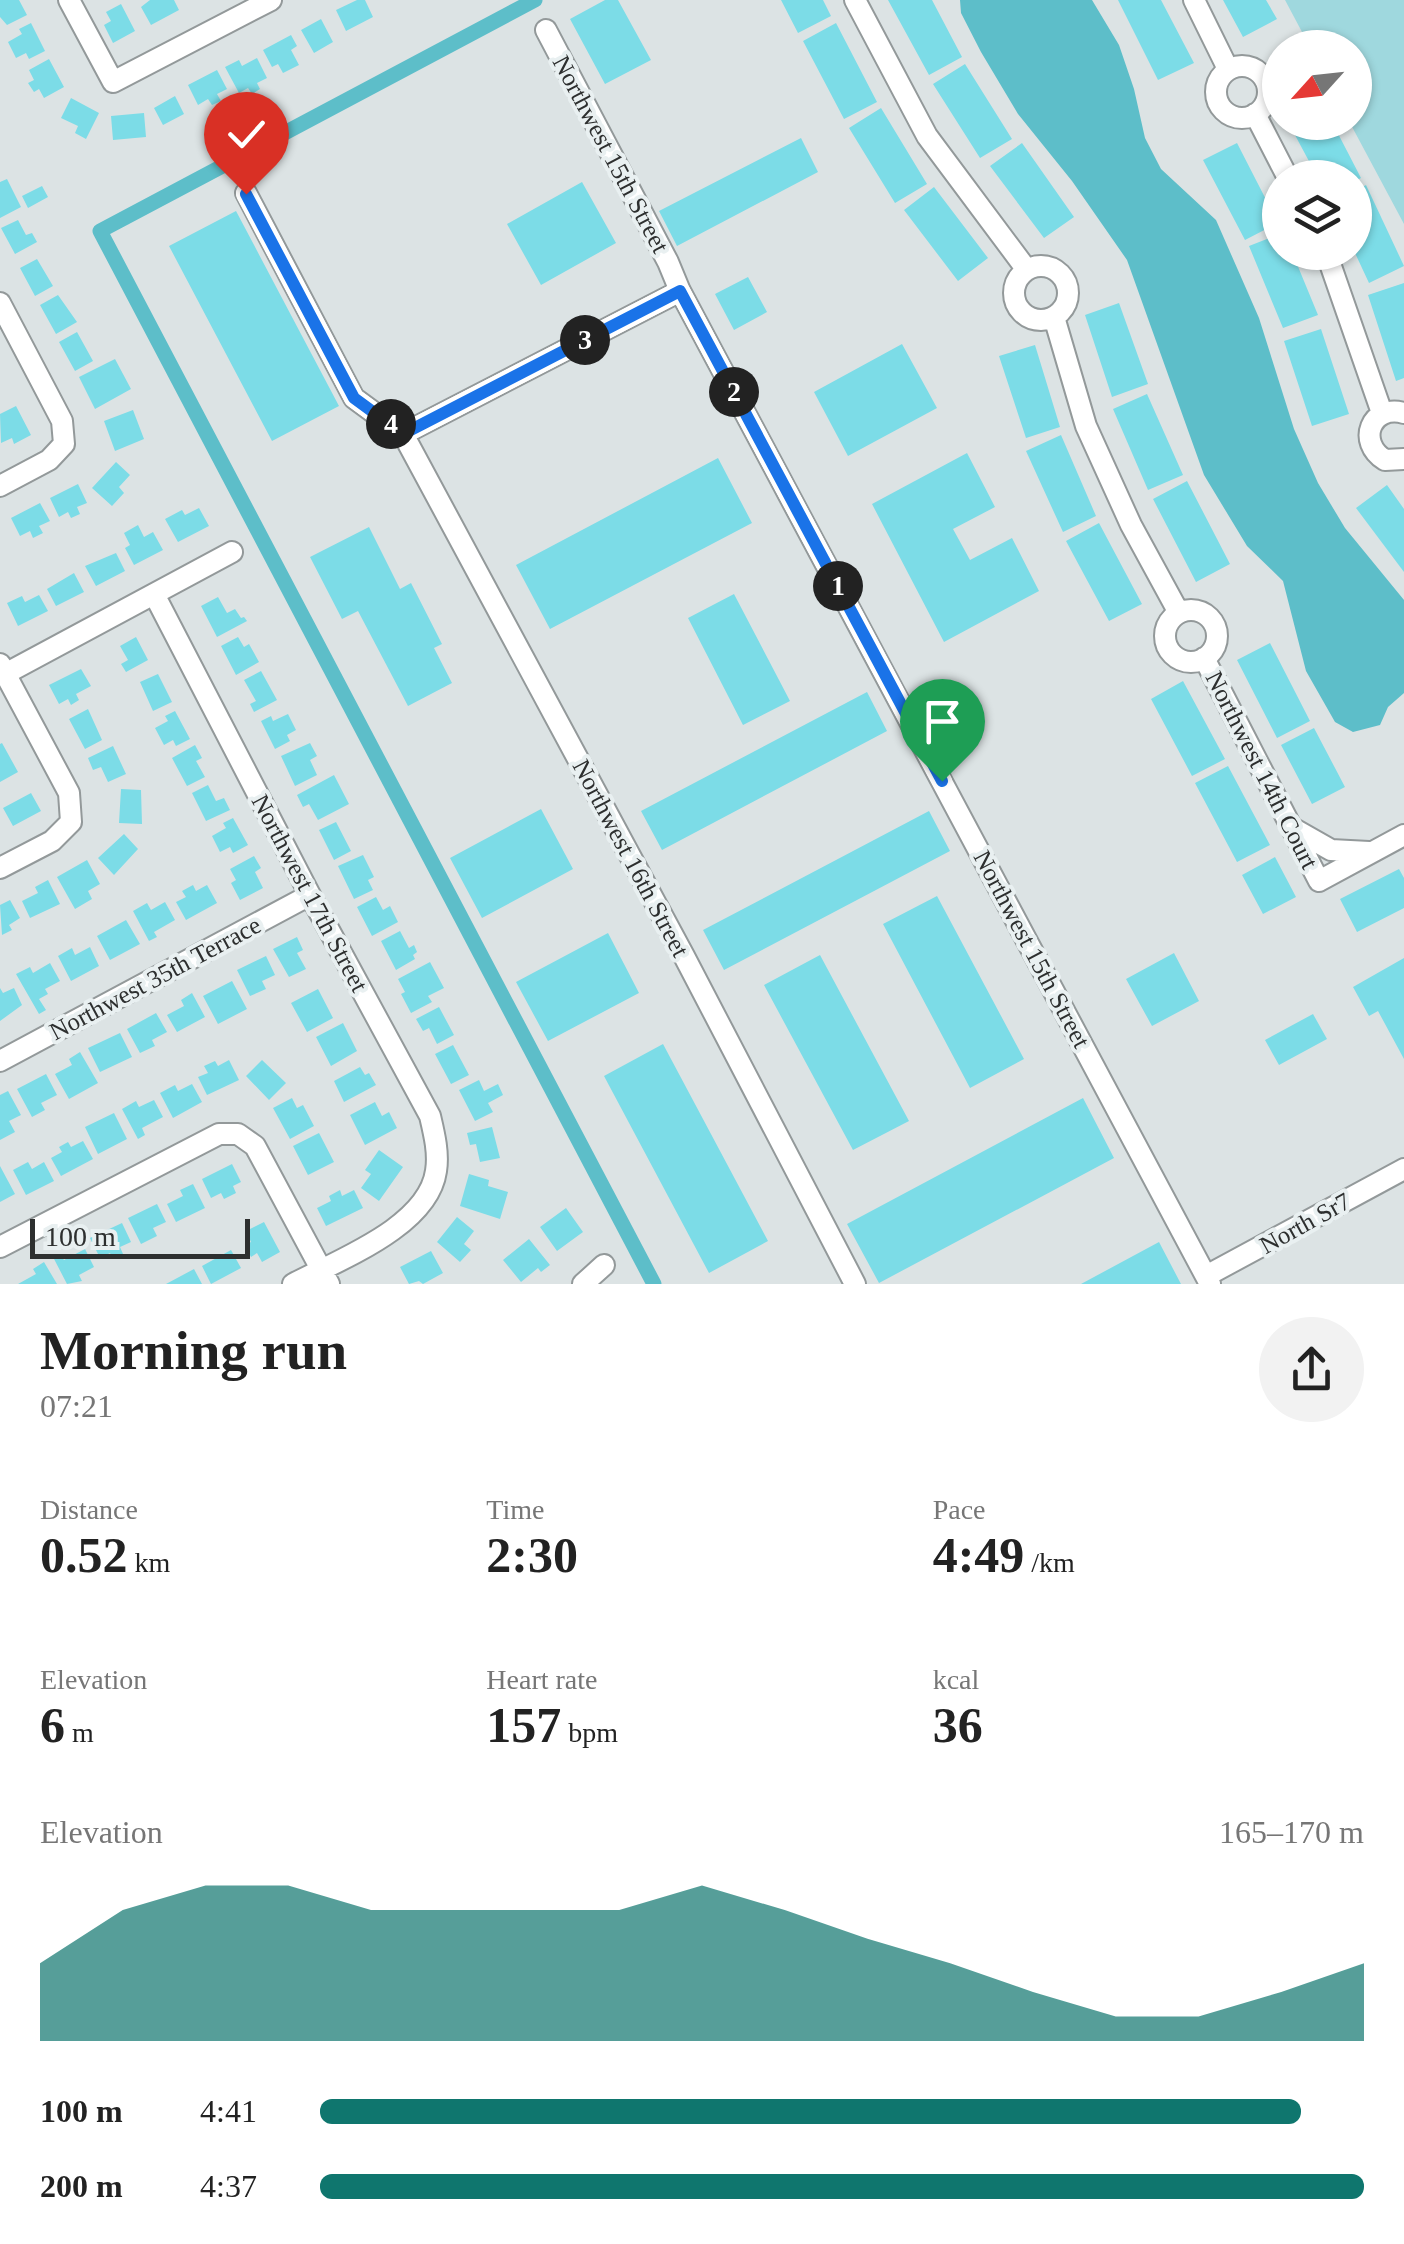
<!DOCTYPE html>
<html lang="en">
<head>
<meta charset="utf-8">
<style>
  :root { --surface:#fff; --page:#f2f2f2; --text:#222; --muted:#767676; --accent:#0f766e }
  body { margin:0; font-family:"Times New Roman",serif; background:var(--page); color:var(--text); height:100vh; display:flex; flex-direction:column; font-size:38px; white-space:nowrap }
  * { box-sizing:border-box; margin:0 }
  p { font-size:32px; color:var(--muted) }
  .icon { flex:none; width:55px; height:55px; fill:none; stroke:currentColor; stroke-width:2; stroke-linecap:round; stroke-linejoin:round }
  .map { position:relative; height:1284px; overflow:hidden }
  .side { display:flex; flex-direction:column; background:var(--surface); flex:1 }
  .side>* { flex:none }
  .needle { width:65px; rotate:243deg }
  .fabs { position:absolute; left:1262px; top:30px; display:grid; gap:20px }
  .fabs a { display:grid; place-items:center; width:110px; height:110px; border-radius:50%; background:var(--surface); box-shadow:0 2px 8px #0004; font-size:50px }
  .scale { position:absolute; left:30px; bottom:25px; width:220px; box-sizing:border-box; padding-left:10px; border:5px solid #2d2f2f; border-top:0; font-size:28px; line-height:35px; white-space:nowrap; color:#2d2f2f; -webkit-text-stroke:8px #e9f0f1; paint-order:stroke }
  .pin { position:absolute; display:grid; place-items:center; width:85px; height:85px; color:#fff; margin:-102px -42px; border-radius:50% 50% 50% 0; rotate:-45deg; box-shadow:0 0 10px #0007 }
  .pin .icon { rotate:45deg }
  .km { position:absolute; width:50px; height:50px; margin:-25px; border-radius:50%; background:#222; color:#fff; font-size:28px; line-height:50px; text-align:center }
  .round { display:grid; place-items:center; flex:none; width:105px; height:105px; border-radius:52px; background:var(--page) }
  .headline { display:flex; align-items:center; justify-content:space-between; height:170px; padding:0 40px }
  h1 { font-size:55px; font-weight:700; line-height:75px }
  .figures { display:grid; grid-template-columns:repeat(3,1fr); gap:15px; height:170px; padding:10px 40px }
  .figures div { display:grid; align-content:center }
  .figures b { font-size:50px; font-weight:700 }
  .figures small { font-size:28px; font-weight:400 }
  .figures p { font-size:28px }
  .chart { height:280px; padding:20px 40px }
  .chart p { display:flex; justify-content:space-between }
  .chart svg { width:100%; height:180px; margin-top:10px; fill:var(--accent); opacity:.7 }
  ul { padding:0 40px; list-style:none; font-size:32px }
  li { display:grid; grid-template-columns:160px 120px 1fr; align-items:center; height:75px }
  li i { height:25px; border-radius:12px; background:var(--accent) }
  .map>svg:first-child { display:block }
  .green { fill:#9fd8de }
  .water { fill:#5dbec9 }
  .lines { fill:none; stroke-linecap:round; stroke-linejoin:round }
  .canal { stroke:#5dbec9; stroke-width:15 }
  .building { fill:#7cdce7 }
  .minor-casing { stroke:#93999a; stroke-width:24 }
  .minor { stroke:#fff; stroke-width:20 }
  .route-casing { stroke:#fff; stroke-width:20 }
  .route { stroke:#1a73e8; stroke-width:12 }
  .labels { text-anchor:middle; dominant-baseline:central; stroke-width:8; stroke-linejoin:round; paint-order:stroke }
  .street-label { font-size:25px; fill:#2d2f2f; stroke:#e9f0f1 }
</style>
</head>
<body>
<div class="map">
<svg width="1404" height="1284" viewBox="0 0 1404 1284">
  <rect width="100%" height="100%" fill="#dce3e4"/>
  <path class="green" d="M1285,0h119v224l-54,-101 5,-1v-74l-45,-1z"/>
  <path class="water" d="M960,0h132l27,45 15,44 11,49 16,31 55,51 43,98 35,111 24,54 27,45 59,72v93l-16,14 -8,18 -27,7 -18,-10 -29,-51 -23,-90 -36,-35 -43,-71 -77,-215 -55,-79 -54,-67 -37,-62 -20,-39z"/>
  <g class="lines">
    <path class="canal" d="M535,0l-435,231 554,1053"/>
  </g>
  <path class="building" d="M0,0h19l8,15 -20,10 -7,-8z
    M150,0h24l5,10 -28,15 -10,-18z
    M357,0h8l8,17 -27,14 -10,-21z
    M605,0h13l33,60 -46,24 -35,-65z
    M781,0h42l8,16 -33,17z
    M888,0h44l30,57 -33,18z
    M1118,0h43l33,63 -36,17z
    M1223,0h43l11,19 -34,18z
    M121,4l14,27 -22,12 -9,-18 7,-4 -5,-9z
    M321,19l12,23 -19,11 -13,-23z
    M31,23l14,28 -16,8 -3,-6 -10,5 -8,-16 14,-8 -3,-5z
    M836,23l41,79 -33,17 -41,-78z
    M291,35l6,11 -6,4 8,15 -16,8 -5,-9 -6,3 -9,-17z
    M257,58l10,20 -10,5 3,6 -8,5 -4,-6 -9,5 -14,-26 14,-7 3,6z
    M49,59l15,28 -20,11 -5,-9 -5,3 -6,-9 6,-3 -5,-10z
    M965,64l47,75 -32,19 -47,-74z
    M217,70l10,19 -10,5 4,7 -9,4 -4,-6 -10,6 -10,-20z
    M175,96l9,18 -21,11 -9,-17z
    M71,98l28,15 -13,26 -11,-6 3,-7 -17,-8z
    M881,108l46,76 -32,19 -46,-75z
    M144,113l2,24 -33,3 -2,-24z
    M1288,122h44l29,56 -6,3v-3h-37z
    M801,138l17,34 -141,74 -18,-35z
    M1022,143l52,74 -30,21 -54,-72z
    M1237,143l41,80 -33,17 -42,-80z
    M7,179l14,28 -21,11v-36z
    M582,182l34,61 -75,42 -34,-61z
    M1366,185l38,81 -35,17 -14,-30v-62z
    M42,186l6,11 -20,11 -6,-12z
    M934,187l54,71 -30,23 -54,-71z
    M236,211l103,195 -67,35 -103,-195z
    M18,220l8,15 6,-2 5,9 -22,12 -14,-26z
    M1280,234v18h12l26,63 -35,13 -34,-82z
    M37,259l16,27 -18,10 -15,-28z
    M748,277l19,35 -33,18 -19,-36z
    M1404,283v95l-8,3 -28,-86z
    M58,295l19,27 -21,12 -16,-29z
    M1119,303l29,81 -36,13 -27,-82z
    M1321,329l28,85 -37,12 -28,-85z
    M77,332l16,29 -18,10 -16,-29z
    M902,344l35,64 -89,48 -34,-64z
    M1035,345l25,82 -34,11 -27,-82z
    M115,359l16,30 -36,20 -16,-32z
    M1147,394l36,81 -35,15 -35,-81z
    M16,406l15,29 -17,9 -2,-6 -11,5 -1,-29z
    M133,410l11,29 -29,12 -11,-30z
    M1061,435l35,81 -33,16 -37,-81z
    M967,453l28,54 -42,22 17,31 42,-22 27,53 -95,51 -72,-138z
    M718,458l34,65 -202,106 -34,-64z
    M116,462l14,13 -11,12 5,6 -12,13 -20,-18z
    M1187,481l43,83 -34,18 -43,-83z
    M78,484l9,19 -10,4 3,7 -9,4 -3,-6 -9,5 -9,-19z
    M1387,485l17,24v63l-48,-64z
    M40,503l10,18 -11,5 4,7 -10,5 -3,-7 -10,5 -9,-18z
    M199,508l10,18 -31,16 -13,-23 17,-9 3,5z
    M1099,523l43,81 -33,17 -43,-80z
    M138,525l6,12 9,-5 10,18 -29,15 -9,-17 5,-3 -6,-12z
    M369,527l31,62 11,-6 31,61 -8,4 18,35 -44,23 -50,-95 -16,8 -32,-62z
    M116,553l9,18 -29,15 -11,-20z
    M74,573l10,19 -28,14 -9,-17z
    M734,594l56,107 -47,24 -55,-107z
    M39,595l9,16 -30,15 -11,-23 15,-7 3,6z
    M218,597l9,16 8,-4 6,9 3,-1 3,4 -30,16 -16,-31z
    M136,637l12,23 -22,12 -5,-8 7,-4 -8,-14z
    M238,637l6,10 5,-3 10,18 -23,13 -15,-29z
    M1270,643l40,78 -33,17 -40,-78z
    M81,669l10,17 -15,8 3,6 -8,5 -3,-6 -9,5 -10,-19z
    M261,671l16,29 -23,12 -4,-8 6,-3 -12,-21z
    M158,674l14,28 -19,9 -13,-29z
    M1183,681l42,78 -33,17 -41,-77z
    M867,692l20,39 -225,119 -21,-39z
    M88,709l14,31 -17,9 -16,-30z
    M175,711l15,28 -14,7 -3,-6 -9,5 -9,-17 13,-7 -3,-5z
    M288,714l8,16 -9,5 3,6 -15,8 -14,-28 10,-5 2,5z
    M1314,728l31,59 -33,17 -31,-59z
    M2,743l16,29 -18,10v-38z
    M310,743l7,13 -7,4 7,15 -22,11 -14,-30z
    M195,745l7,13 -6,3 9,16 -18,9 -15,-28z
    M113,746l13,28 -18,8 -7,-15 -8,3 -5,-12z
    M1228,766l42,79 -33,17 -42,-79z
    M334,775l15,29 -31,16 -9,-16 -6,3 -6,-12z
    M208,785l8,16 8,-3 6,12 -24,11 -14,-28z
    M121,789l20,1 1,34 -23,-1z
    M31,793l10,18 -28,15 -10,-18z
    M541,809l32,60 -91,49 -32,-60z
    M929,811l21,40 -226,119 -21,-40z
    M233,818l15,27 -15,8 -3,-6 -10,5 -8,-16 14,-8 -3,-5z
    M336,822l15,29 -17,9 -15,-30z
    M124,834l14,15 -24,26 -16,-17z
    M363,855l11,22 -6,3 5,10 -19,9 -16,-33z
    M254,856l7,12 -6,4 8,16 -23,12 -9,-17 5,-3 -6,-11z
    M1275,857l21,40 -33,17 -21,-39z
    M87,860l13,24 -12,7 4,8 -17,10 -18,-32z
    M1399,869l5,9v30l-47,24 -17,-33z
    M48,880l12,24 -30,14 -8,-17 16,-8 -3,-6z
    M193,885l3,6 11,-6 10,18 -31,17 -10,-18 10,-5 -4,-6z
    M937,896l87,163 -54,29 -87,-164z
    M376,897l7,13 7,-4 8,16 -26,14 -15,-29z
    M10,900l10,18 -11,7 3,5 -10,5 -2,-30z
    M165,902l10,18 -21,12 3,5 -8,4 -16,-30 14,-8 4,7z
    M126,920l14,24 -30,16 -13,-24z
    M400,931l9,17 5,-3 3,7 -4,3 2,4 -19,11 -15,-29z
    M608,933l31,60 -91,48 -32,-59z
    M297,937l6,13 -6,3 9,16 -17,8 -16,-28z
    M90,947l9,19 -28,15 -13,-25 14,-8 3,7z
    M1174,953l25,48 -47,25 -26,-47z
    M820,955l89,166 -56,29 -89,-165z
    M266,956l9,19 -13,6 4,8 -16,7 -13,-26z
    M1404,958v101l-26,-48 -9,5 -16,-29z
    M430,962l14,26 -16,8 4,6 -21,11 -10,-19 4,-2 -7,-13z
    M50,963l10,18 -15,8 3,5 -9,5 7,11 -7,4 -23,-40 14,-7 3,6z
    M232,981l15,28 -29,15 -15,-28z
    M0,988l3,5 11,-5 8,17 -22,16z
    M318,989l15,29 -26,14 -16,-29z
    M192,993l13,24 -28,15 -10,-17 17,-9 -3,-6z
    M439,1007l15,28 -17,9 -8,-16 -6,3 -7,-12z
    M156,1013l11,19 -15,8 3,6 -15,7 -13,-24z
    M1313,1014l14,25 -48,26 -14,-25z
    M343,1023l14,28 -26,15 -15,-29z
    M120,1033l12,24 -32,15 -12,-24z
    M663,1044l105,197 -59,32 -105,-197z
    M453,1045l16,30 -18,9 -16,-30z
    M80,1052l18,31 -29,16 -14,-25 17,-9 -3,-6z
    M229,1060l10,20 -32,15 -9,-18 10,-4 -4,-7 11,-5 3,5z
    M262,1060l24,23 -17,17 -23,-24z
    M360,1067l5,8 4,-2 7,12 -32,17 -10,-21z
    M46,1074l11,21 -16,8 4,7 -13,7 -15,-28z
    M479,1080l5,11 14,-7 5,11 -15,8 5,9 -18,9 -16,-31z
    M192,1084l10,18 -29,16 -13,-25 15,-8 3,6z
    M8,1091l13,24 -12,6 6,11 -15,8v-45z
    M292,1098l5,10 6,-3 11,21 -24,13 -17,-31z
    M1083,1098l31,60 -235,125 -32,-59z
    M154,1100l9,17 -21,11 3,7 -7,4 -16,-30 14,-8 3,6z
    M375,1102l7,14 7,-4 8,16 -32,17 -15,-30z
    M114,1113l13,26 -29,15 -13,-27z
    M492,1127l8,31 -20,4 -4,-18 -6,1 -3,-12z
    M319,1133l15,29 -26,13 -15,-29z
    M83,1141l10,18 -32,17 -10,-18 11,-6 -3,-5 9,-5 3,5z
    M379,1150l24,17 -24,34 -18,-13 10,-14 -6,-4z
    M28,1162l4,7 12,-7 10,19 -28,14 -13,-25z
    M232,1164l9,18 -8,4 3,7 -12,6 -3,-6 -10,5 -9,-19z
    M0,1166l15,28 -15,8z
    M469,1174l20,6 -1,6 20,6 -8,27 -40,-13z
    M193,1184l12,24 -29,14 -9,-18 16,-8 -3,-6z
    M340,1190l2,6 12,-6 9,18 -37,18 -9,-18 14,-7 -2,-5z
    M157,1204l9,18 -13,6 4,8 -16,8 -13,-26z
    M566,1208l17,24 -26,19 -17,-24z
    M457,1217l17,14 -10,13 7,6 -11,12 -23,-20z
    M264,1222l16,30 -18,10 -5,-9 -6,4 -6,-12 6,-3 -5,-11z
    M122,1223l9,19 -11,5 3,7 -10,5 -3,-6 -10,5 -10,-20z
    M529,1239l21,26 -9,7 -3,-4 -17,14 -18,-22z
    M1159,1242l22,42h-100z
    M85,1249l9,18 -15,8 3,6 -15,3 -14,-27 7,-3 4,6z
    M231,1250l10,18 -30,16 -9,-18z
    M431,1251l12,22 -20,11 -4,-3 -10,3 -9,-17z
    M44,1262l13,22h-39l18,-10 -3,-5z
    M194,1269l8,15h-36z"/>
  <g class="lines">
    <defs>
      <path id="minor" d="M69,0l44,82 158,-82
        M855,0l72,136 100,134
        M1194,0l34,69
        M546,30l122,232 12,29 530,993
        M1216 92a26 26 0 1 1 52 0a26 26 0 1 1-52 0Z
        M1255,114l33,64
        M246,193l108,205 49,36 281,522 171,328
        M1326,252l56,161
        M1014 293a27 27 0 1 1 54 0a27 27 0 1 1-54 0Z
        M0,303l62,118 2,23 -15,16 -49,26
        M1054,317l32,109 45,99 48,88
        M1404,413c-33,-9 -48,29 -19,47l19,-1
        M403,434l277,-143
        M154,594l156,301 120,221c4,17 9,37 6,55 -8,56 -98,89 -143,113
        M1165 636a26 26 0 1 1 52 0a26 26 0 1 1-52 0Z
        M1204,658l115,223 85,-46
        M0,664l69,129 2,29 -19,19 -52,27
        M5,674l227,-122
        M1294,829l37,21 38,2
        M0,1061l310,-166
        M0,1247l219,-113h19l17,12 74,138
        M1206,1276l198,-107
        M583,1284l21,-19"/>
    </defs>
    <use href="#minor" class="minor-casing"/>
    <use href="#minor" class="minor"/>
  </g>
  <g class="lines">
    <defs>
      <path id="route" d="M246,194l108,204 49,36 277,-143 262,490"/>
    </defs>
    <use href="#route" class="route-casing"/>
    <use href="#route" class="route"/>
  </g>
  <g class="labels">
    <g class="street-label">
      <text transform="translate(611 154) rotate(62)">Northwest 15th Street</text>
      <text transform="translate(1262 770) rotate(63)">Northwest 14th Court</text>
      <text transform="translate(631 858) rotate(62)">Northwest 16th Street</text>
      <text transform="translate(310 893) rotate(62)">Northwest 17th Street</text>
      <text transform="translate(1032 949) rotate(62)">Northwest 15th Street</text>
      <text transform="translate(155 978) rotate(-28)">Northwest 35th Terrace</text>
      <text transform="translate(1305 1223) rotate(-29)">North Sr7</text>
    </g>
  </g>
</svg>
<div class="fabs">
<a><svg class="needle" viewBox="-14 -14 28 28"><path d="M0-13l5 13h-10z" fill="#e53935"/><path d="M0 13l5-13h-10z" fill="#767676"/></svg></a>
<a><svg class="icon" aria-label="layers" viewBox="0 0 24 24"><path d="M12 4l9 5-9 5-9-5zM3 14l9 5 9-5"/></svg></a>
</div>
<div class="scale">100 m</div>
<div class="pin" style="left:942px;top:781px;background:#1e9e55"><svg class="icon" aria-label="arrive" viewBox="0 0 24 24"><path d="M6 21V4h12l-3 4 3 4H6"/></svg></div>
<div class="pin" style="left:246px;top:194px;background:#d93025"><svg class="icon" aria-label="check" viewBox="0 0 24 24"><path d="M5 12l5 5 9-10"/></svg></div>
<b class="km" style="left:838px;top:586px">1</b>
<b class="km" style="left:734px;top:392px">2</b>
<b class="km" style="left:585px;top:340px">3</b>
<b class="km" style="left:391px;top:424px">4</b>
</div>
<section class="side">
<div class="headline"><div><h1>Morning run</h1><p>07:21</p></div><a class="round"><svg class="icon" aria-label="share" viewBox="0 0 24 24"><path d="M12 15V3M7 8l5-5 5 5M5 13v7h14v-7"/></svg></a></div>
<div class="figures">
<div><p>Distance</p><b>0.52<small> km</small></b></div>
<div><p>Time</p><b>2:30</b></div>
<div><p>Pace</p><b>4:49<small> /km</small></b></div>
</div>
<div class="figures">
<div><p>Elevation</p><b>6<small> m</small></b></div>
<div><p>Heart rate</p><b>157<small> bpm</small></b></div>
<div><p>kcal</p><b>36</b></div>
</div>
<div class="chart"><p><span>Elevation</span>165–170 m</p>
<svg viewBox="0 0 160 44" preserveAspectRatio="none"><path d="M0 44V25L10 12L20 6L30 6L40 12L50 12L60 12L70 12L80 6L90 12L100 19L110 25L120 32L130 38L140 38L150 32L160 25V44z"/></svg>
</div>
<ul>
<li><b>100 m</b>4:41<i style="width:94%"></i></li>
<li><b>200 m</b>4:37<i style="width:100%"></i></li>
</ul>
</section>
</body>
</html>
